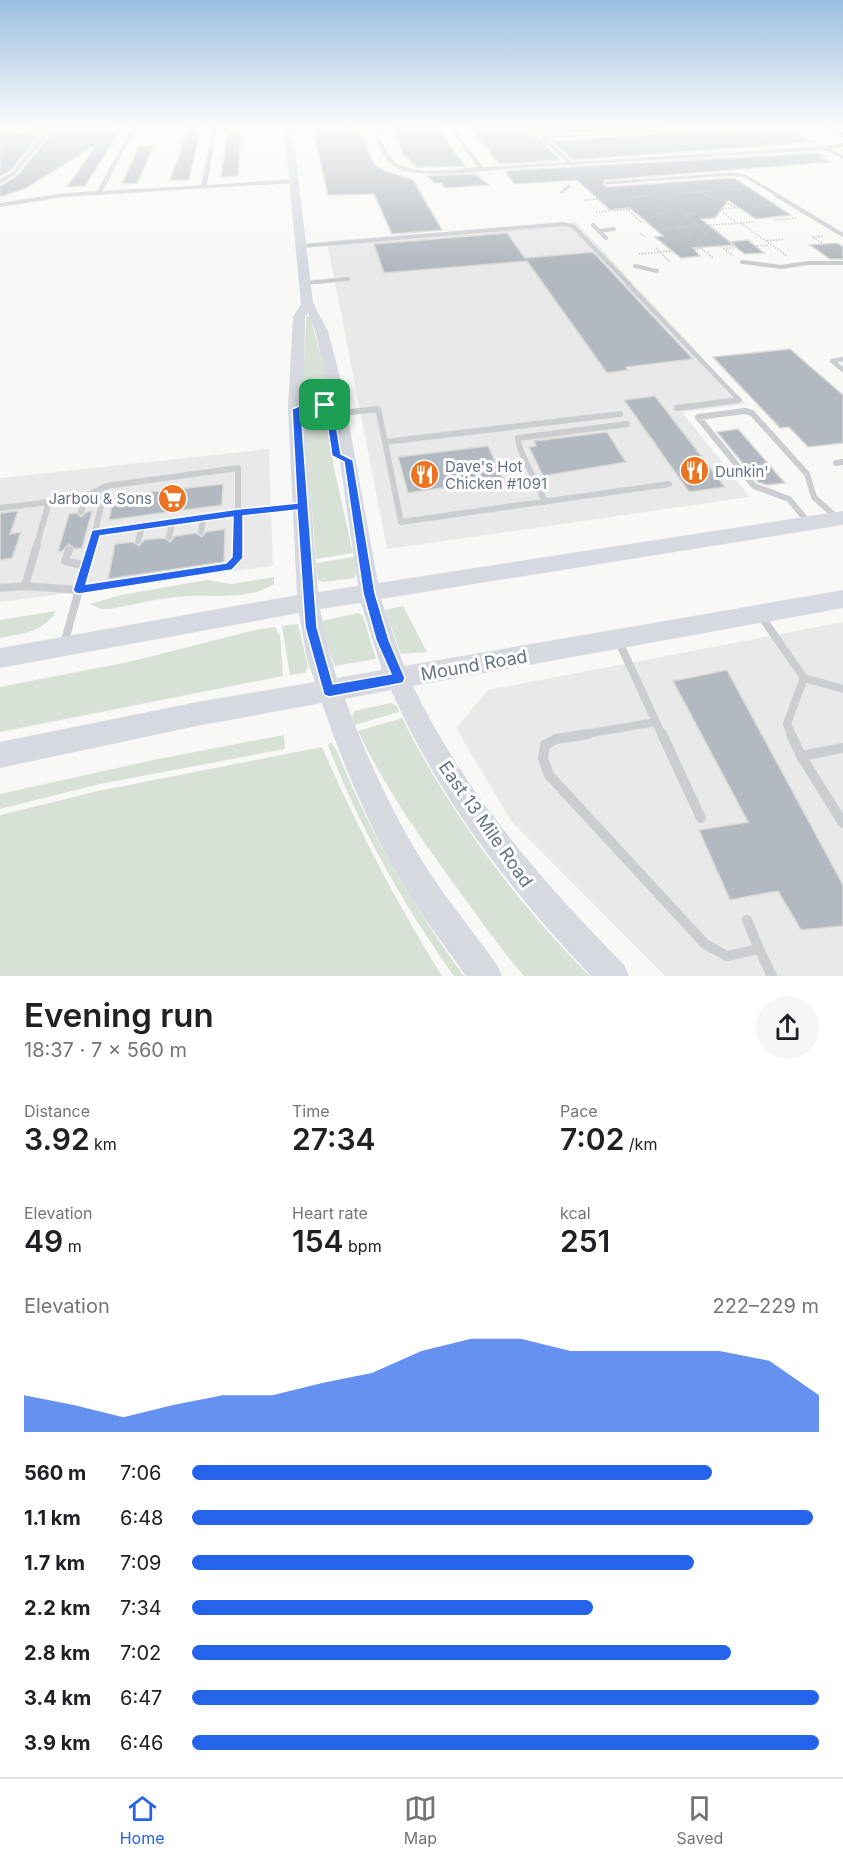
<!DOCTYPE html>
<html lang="en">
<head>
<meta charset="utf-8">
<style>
  :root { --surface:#fff; --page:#f6f6f6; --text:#202124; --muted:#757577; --line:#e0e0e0; --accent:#2563eb }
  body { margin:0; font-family:Inter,sans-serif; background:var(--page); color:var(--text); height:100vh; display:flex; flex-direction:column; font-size:22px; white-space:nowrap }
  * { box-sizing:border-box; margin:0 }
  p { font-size:20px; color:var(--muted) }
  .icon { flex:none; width:33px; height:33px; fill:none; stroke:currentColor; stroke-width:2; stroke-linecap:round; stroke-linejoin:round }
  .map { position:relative; height:976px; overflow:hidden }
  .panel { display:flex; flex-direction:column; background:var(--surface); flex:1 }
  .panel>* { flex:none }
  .pin { position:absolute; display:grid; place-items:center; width:51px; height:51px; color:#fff; margin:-26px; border-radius:12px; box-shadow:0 3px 9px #0006 }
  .round { display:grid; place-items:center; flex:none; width:63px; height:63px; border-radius:32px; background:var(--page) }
  .headline { display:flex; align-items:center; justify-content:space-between; height:102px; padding:0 24px }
  h1 { font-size:33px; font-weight:600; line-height:45px }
  .metrics { display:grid; grid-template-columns:repeat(3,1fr); gap:9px; height:102px; padding:6px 24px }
  .metrics div { display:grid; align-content:center }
  .metrics b { font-size:30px; font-weight:600 }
  .metrics small { font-size:16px; font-weight:400 }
  .metrics p { font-size:16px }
  .chart { height:168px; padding:12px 24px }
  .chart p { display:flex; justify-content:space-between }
  .chart svg { width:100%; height:108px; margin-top:6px; fill:var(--accent); opacity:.7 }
  ul { padding:0 24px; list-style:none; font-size:20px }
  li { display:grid; grid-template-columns:96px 72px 1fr; align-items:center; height:45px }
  li i { height:15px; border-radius:8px; background:var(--accent) }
  .tab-bar { display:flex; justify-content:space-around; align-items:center; height:84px; border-top:2px solid var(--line); background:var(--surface); font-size:16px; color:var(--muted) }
  .tab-bar a { display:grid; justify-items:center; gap:3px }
  .tab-bar .on { color:var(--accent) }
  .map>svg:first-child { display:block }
  .built { fill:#e9e9e9 }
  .green { fill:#d8e1d6 }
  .building { fill:#b3b9c0; stroke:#dadad8; stroke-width:1.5 }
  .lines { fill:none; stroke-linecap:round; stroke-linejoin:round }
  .path { stroke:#c2c3c6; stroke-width:1.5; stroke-dasharray:1.5 1.5; stroke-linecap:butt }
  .service-far5 { stroke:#cbcdd1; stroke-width:3 }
  .service-far4 { stroke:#cbcdd1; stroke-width:4 }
  .service-far3 { stroke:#cbcdd1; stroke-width:4.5 }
  .service-far2 { stroke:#cbcdd1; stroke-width:6 }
  .service-far1 { stroke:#cbcdd1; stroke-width:8 }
  .service { stroke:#cbcdd1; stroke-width:10 }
  .minor { fill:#cbcdd1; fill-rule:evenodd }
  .secondary { fill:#d6dae0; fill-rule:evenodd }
  .route { fill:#2563eb; stroke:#fff; stroke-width:1.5; fill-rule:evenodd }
  .labels { text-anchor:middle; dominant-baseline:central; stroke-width:6; stroke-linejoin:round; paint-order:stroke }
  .poi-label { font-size:15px; fill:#667388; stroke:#fff; text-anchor:start }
  .near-street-label { font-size:18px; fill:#667388; stroke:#fff }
</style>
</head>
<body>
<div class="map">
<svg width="843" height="976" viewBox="0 0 843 976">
  <rect width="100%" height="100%" fill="#f8f8f6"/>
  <path class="built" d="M576,222l170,182 -64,8 68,85 -363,52 -60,-308z
    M269,449l4,117 -273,36v-124z
    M843,622v354h-178l-154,-155 -55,-93 32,-38z"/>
  <path class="green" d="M310,316l21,81h-28l3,-80z
    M318,408l8,5 8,55 19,85 -37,6 -12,-142 3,-6z
    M354,557l2,17 -2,4 -31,4 -5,-2 -2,-17z
    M274,577v7c-28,18 -65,9 -96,13 -23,2 -45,8 -68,12h-9l-11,-5 31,-9 86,-15 24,4z
    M403,606l24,46 -26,2 -16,-44z
    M56,611c-11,21 -35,23 -56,27v-18z
    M358,613l5,3 13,43 -41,7 -10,-27 -3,-18z
    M298,624l10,43 -3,6 -15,2 -8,-49z
    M275,627l5,9 3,40 -283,56v-45l133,-26 122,-31z
    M391,703l6,3 2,6 -44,13 -3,-8 2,-6z
    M402,718c48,95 113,183 188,258h-66c-22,-25 -42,-54 -62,-81 -38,-52 -76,-105 -104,-164z
    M284,735l1,14 -185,35 -100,25v-15l158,-35z
    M331,742l6,9c32,81 76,155 127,225h-10c-51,-72 -95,-149 -126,-231z
    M322,747c35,80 74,155 120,229h-442v-161l98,-24z"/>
  <path class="building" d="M19,126h92l1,6 8,-1 -35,55 -18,1 30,-43 -71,44 -26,9v-11l17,-10 32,-39 -1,-3 -14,-7z
    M189,126h12l-12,54h-19z
    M357,126l17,38 11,7 28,9 29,50 -50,4 -18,-40 -46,1 -15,-66z
    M391,126h45l29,40 -48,1 -13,-12z
    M481,126h44l36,34 -62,4 -29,-37z
    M535,126h173l-163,8z
    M788,129l28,13 -243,18 -21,-19 166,-11v3z
    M241,130l-3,46 -17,1 7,-46z
    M0,131l31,2 7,4 -28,34 -10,5z
    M139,146h15l-17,37 -15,1z
    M818,153l9,4h-7l10,5 -226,18v5l3,2 127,-9 57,37 -35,4 -28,-19 -13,18 -14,1 33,26 -41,3 7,8 -19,2 -26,-21 8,-1 -33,-28 -20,2 -33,-30 -63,4 -9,-13z
    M475,174l14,11 -44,3 -3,-5h-7l-8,-7z
    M507,233l18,25 68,-6 100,107 -67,8 2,3 -21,3 -80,-112 -143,12 -10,-29z
    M748,240l16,13 -19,1 -16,-12z
    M837,243l6,4v12h-13l-20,-14z
    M790,349l53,46v48l-35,4 -19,-20 -9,1 -67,-71z
    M655,396l70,91 -36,5 -65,-92z
    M738,429l47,54 -18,2 -9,-3 -41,-50z
    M607,432l19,30 -83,14 -14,-29 7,-1 -2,-5z
    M488,446l15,33 -95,14 -10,-36z
    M223,484l-1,21 -113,15 5,-24z
    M18,511l-8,23 11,-2 -9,26 -12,2v-47z
    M92,511l-10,37 -7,1 -6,-5 -7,7 -4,1 11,-38 7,-1 5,4 6,-5z
    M225,529l-1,33 -116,17 7,-35 18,-2 6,4 5,-6 20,-2 6,4 5,-6 21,-3 6,4 4,-5z
    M727,670l116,215v41l-42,4 -23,-39 -48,9 -31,-70 49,-8 -75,-141z"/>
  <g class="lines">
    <path class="path" d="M589,189l13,12
      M694,190l42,17
      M730,190l18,-2
      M679,193l32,-2
      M629,197l27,-2
      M687,199l16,-1
      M754,199l9,5
      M584,200l25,-2
      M680,204l3,2
      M675,207l23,18
      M716,207l20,15
      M627,209l14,13
      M719,209l55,-4
      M596,212l74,-6
      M658,214l6,-1 7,-6
      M687,214l7,-1
      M774,220l22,-2
      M741,223l46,33
      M697,227l11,9
      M677,228l36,30
      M659,229l94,-7
      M640,233l5,4
      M767,241l16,-2
      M822,243l-10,-6 12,-1
      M721,246l12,10
      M757,246l12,-1
      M656,248l14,14
      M726,248h9
      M694,250l7,-2
      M639,254l32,-3"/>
    <path class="service-far5" d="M607,183l124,-9 14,2 34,20
      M562,192l7,-6"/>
    <path class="service-far4" d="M776,195l67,40
      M593,225l13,13
      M600,231l14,-2
      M302,246l261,-22 10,2 57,59
      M742,262l39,5 27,-4h35
      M635,266l22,5
      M305,283l43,-4"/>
    <path class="service-far3" d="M628,284l111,116
      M843,359l-11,2 11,9"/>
    <path class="service-far2" d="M677,408l62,-8 -2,-2
      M341,413l37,-4 7,33 235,-28
      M385,442l16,80 268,-38
      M836,463l7,-1
      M545,502l-25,-53 -2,-11 109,-14
      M0,508l49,-6 -13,45
      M81,512l6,-16 19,-10
      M808,522l-19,-23 -35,-13 -56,-69 47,-6 7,2 55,61 7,23 22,20
      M201,532l2,-13
      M96,533l142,-20 63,-6
      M169,537l3,-14
      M138,541l4,-14
      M91,547l15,-61 132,-18v79"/>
    <path class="service-far1" d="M69,550l-4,11 21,5
      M25,586l12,-41
      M0,588l25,-2 54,4
      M79,590l13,-45
      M79,590l150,-23 9,-9v-13
      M761,616l43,62 39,11
      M619,642l43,93
      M64,644l15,-54
      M579,735l77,-13
      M792,735l-5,-11 17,-46"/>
    <path class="service" d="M588,734l-32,5 -11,6 -2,14 6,16 156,169 22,12 32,-7 -12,-29
      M662,734l39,84
      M791,734l10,22 42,67
      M801,756l42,-8
      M759,949l13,27"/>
    <path class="minor" d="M133,126h4l-34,65 98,-6 12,-59h4l-10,59 88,-6 3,2 -3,2 -231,14 -64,10v-4l64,-10 33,-2z
      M372,126h4c5,11 9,26 17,34 17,17 63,9 84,7l-29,-41h4l31,41 83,-5 -39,-36h5l12,10 209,-10 -206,13 25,23 251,-16 20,-3v4l-13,2 13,6v4l-20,-9c-102,6 -203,12 -305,18 -29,2 -90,11 -117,2 -18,-7 -23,-28 -29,-44z
      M821,126h6l16,6v4z
      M0,127l33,2 14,7 -32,39 -15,9v-5l11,-6 30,-37 -9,-5 -32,-2z"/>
    <path class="secondary" d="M284,126h8l21,177 15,28 14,54 36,198 465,-72v14l-462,74 23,67 439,-76v18l-430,78c51,107 129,195 211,279l5,11h-38c-81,-86 -152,-177 -200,-286l-46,9c25,68 57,136 100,196 17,23 35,46 52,70l5,11h-36c-14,-20 -29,-40 -43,-60 -44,-66 -76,-139 -101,-213l-125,23 -197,42v-26l197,-40 118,-20 -8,-23 -8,-46 -299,55v-20l297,-53 -9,-186 5,-92 8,-13zM308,313l7,18 16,71 -12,-4 -15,3 1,-84zM318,407l9,27h9l22,152 -40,6 -14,-181zM361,603l21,67 -45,8 -6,-19 -11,-50z"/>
  </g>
  <linearGradient id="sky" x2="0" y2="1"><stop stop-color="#9abee0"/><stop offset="0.48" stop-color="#fcfcfb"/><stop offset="1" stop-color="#fcfcfb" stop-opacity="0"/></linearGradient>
  <rect width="843" height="263" fill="url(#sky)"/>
  <path class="route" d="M312,401l16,2 5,4 8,47 12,6 22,133 14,47 16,38 -2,5 -74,14 -5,-2 -19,-68 -8,-117 -54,6v42l-11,12 -153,24 -4,-1 -2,-3 19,-60 146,-21 59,-6 -5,-94zM312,406l13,4 7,46 12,6 19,131 13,47 15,34 -58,10 -16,-57 -16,-217zM233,517l-1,40 -6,6 -140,21 14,-48z"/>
  <defs>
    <symbol id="restaurant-disc" viewBox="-11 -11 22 22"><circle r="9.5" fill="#eb7423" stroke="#fff"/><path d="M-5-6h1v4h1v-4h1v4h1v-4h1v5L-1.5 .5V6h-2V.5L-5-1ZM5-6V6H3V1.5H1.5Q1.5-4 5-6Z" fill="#fff"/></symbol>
    <symbol id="supermarket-disc" viewBox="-11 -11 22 22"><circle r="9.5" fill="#eb7423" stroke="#fff"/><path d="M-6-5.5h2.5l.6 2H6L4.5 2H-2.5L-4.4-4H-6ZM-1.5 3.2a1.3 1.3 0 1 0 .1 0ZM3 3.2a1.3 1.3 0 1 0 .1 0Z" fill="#fff"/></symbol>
  </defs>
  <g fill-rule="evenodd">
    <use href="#restaurant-disc" x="678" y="454" width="33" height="33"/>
    <use href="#restaurant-disc" x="408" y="458" width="33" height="33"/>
    <use href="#supermarket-disc" x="156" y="482" width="33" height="33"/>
  </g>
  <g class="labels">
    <g class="poi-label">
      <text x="445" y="466">Dave's Hot<tspan x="445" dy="17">Chicken #1091</tspan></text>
      <text x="715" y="471">Dunkin'</text>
      <text x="152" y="498" text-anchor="end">Jarbou &amp; Sons</text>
    </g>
    <g class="near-street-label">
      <text transform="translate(474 665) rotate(-10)">Mound Road</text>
      <text transform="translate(486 824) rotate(55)">East 13 Mile Road</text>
    </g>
  </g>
</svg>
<div class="pin" style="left:325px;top:405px;background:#1e9e55"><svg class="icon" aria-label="arrive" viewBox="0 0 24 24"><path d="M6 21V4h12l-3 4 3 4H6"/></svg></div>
</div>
<section class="panel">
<div class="headline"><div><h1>Evening run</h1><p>18:37 · 7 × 560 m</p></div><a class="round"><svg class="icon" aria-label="share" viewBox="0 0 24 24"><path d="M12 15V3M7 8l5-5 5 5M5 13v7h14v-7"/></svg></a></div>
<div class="metrics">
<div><p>Distance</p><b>3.92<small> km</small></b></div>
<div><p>Time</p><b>27:34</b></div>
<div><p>Pace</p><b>7:02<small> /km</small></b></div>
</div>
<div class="metrics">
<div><p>Elevation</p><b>49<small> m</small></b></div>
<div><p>Heart rate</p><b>154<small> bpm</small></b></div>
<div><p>kcal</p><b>251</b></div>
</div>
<div class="chart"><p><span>Elevation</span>222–229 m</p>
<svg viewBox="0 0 160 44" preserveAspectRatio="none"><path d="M0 44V29L10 33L20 38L30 33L40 29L50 29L60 24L70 20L80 11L90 6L100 6L110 11L120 11L130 11L140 11L150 15L160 29V44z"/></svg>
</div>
<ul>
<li><b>560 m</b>7:06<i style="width:83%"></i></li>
<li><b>1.1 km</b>6:48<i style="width:99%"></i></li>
<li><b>1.7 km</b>7:09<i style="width:80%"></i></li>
<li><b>2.2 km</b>7:34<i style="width:64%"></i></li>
<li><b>2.8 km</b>7:02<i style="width:86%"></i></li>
<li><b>3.4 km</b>6:47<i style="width:100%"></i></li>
<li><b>3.9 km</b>6:46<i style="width:100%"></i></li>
</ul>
</section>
<nav class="tab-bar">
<a class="on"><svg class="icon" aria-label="home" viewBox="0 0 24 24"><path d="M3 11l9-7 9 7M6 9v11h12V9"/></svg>Home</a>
<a><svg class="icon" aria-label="map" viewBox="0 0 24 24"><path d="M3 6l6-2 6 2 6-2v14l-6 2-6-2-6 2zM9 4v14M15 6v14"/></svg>Map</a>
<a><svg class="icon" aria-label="saved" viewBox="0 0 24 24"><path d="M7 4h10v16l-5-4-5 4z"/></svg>Saved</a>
</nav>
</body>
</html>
